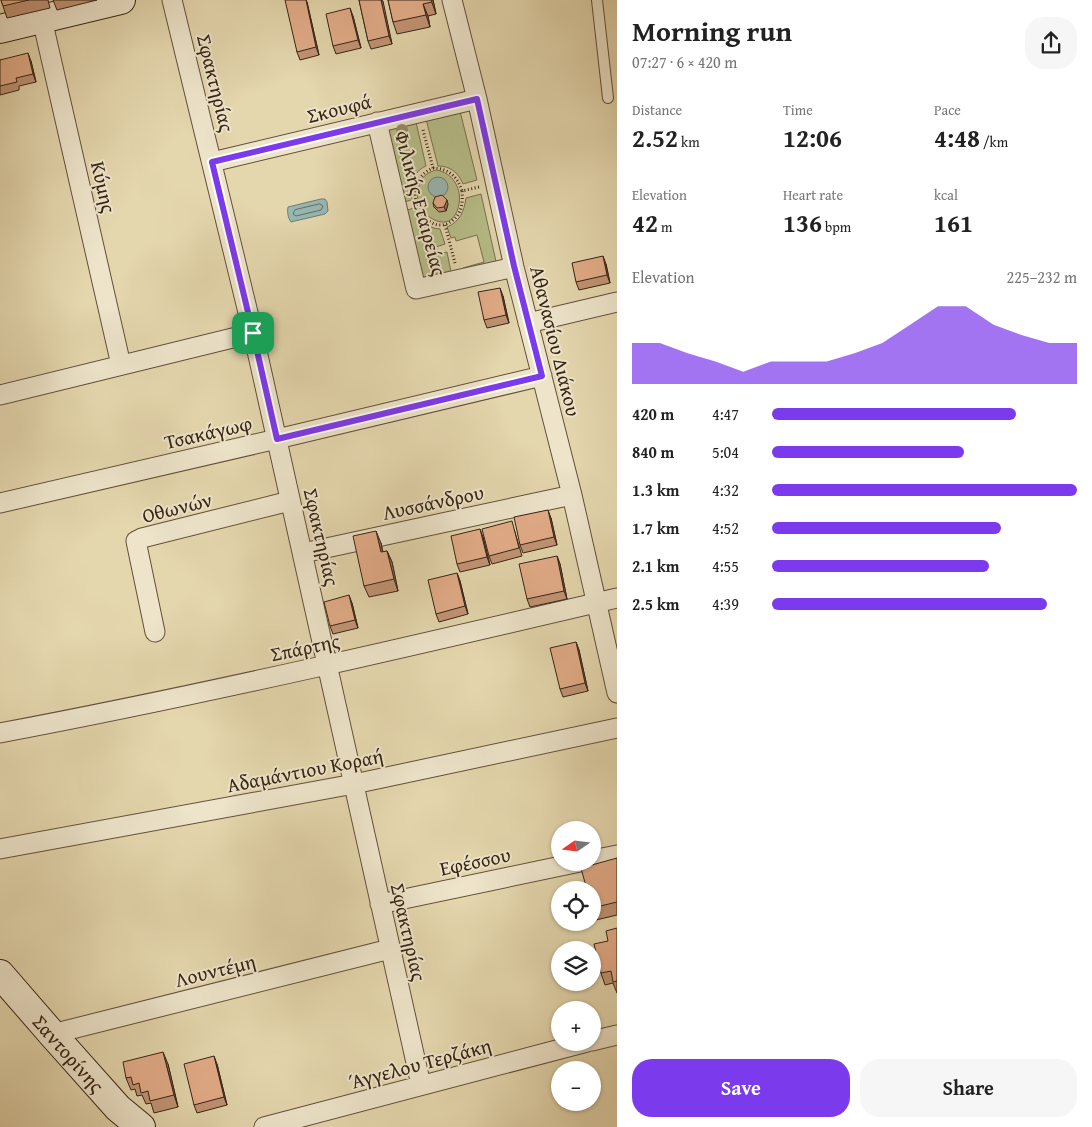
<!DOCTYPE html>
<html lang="en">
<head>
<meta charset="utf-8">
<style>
  :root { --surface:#fff; --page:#f6f6f6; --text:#222; --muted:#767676; --accent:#7c3aed }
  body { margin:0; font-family:"Gentium Book Plus",serif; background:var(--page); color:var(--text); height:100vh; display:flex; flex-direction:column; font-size:19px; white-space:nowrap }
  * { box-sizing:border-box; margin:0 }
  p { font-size:16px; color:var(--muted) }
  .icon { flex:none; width:28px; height:28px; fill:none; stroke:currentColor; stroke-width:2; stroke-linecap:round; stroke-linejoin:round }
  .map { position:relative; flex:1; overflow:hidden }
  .drawer { display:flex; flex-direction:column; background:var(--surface); width:475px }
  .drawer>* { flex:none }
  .needle { width:32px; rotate:256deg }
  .tools { position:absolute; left:551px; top:821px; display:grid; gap:10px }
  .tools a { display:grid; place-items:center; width:50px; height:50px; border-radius:50%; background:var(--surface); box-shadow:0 1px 4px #0004; font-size:25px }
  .pin { position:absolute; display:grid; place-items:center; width:42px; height:42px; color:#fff; margin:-21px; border-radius:10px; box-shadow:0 2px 8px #0006 }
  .round { display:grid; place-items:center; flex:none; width:52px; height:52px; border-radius:20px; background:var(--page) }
  .overview { display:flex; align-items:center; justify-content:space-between; height:85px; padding:0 15px }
  h1 { font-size:28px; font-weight:700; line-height:38px }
  .stats { display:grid; grid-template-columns:repeat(3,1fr); gap:8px; height:85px; padding:5px 15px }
  .stats div { display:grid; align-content:center }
  .stats b { font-size:25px; font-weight:700 }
  .stats small { font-size:14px; font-weight:400 }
  .stats p { font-size:14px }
  .chart { height:140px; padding:10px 15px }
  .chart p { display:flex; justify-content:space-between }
  .chart svg { width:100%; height:90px; margin-top:5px; fill:var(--accent); opacity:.7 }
  .button { display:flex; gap:10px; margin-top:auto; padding:10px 15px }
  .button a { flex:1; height:58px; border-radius:20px; background:var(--accent); color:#fff; font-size:20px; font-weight:700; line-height:58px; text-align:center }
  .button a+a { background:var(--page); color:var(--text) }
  ul { padding:0 15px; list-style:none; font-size:16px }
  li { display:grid; grid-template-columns:80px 60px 1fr; align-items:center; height:38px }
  li i { height:12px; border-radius:6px; background:var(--accent) }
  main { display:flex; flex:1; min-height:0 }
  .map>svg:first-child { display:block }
  .green { fill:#b6bd88; stroke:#76704e }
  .water { fill:#97b7b2; stroke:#707c73 }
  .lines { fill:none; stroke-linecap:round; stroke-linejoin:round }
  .shore { stroke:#666e63; stroke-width:1 }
  .lane-casing { stroke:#62503a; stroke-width:12 }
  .street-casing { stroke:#62503a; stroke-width:21 }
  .secondary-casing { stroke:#362414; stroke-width:30 }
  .path { stroke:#362414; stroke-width:3; stroke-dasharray:1 2.5; stroke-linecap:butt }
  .lane { stroke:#ede4ca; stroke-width:10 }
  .street { stroke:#ede4ca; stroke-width:19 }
  .secondary { stroke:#ede4ca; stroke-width:28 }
  .tree { fill:#968969 }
  .wall { fill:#c29475; stroke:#362414 }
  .shaded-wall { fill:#9e785f; stroke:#362414 }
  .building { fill:#e2ac88; stroke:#362414 }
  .route-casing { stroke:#fff; stroke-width:10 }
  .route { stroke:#7c3aed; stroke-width:6 }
  .labels { text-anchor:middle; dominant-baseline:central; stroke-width:4; stroke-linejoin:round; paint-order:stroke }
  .street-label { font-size:20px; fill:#362414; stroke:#ede4ca }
</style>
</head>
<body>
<main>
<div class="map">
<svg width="617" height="1127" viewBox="0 0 617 1127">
  <rect width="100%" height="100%" fill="#e4d6ad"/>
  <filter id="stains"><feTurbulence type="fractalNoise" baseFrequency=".004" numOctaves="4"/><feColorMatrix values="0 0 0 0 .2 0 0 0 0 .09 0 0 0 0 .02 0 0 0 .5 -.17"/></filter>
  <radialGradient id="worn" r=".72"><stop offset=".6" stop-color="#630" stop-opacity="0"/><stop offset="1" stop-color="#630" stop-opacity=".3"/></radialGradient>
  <path class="green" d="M460,111l17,69 -14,4c-5,-12 -13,-18 -25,-18l-12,-47z
    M416,122l10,44c-14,6 -16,20 -14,34l-13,3 -17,-73z
    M436,170c16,2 26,18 23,34 -7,40 -55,5 -38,-23 3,-6 8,-9 15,-11z
    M481,194l16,72 -33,9 -1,-7 21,-6 -7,-27 -21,6 -1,-4 -4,1 -4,-11c13,-5 17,-16 19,-29z
    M414,208c5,11 15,21 26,21l5,15 -9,3 2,7 9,-2 5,25 -33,9 -18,-74z"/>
  <path class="water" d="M428 187a10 10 0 1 1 20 0a10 10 0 1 1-20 0Z
    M321,199h4l2,3 1,9 -3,3 -30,7 -4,1c-3,-4 -4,-10 -3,-15z"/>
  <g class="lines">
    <path class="shore" d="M320,204l3,2 -2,4 -25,6 -3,-2 2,-4z"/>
    <defs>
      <path id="lane" d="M597,0l11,98"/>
      <path id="street" d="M172,0l81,333 168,752
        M452,0l25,99 37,168 58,228 45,198
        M42,19l79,346
        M377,122l39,167 98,-22
        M212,162l265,-63
        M528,323l89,-21
        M0,395l253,-62
        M0,503l277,-64 265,-63
        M303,553l269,-58
        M155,632l-19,-91 6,-3 148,-37
        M0,733c207,-39 412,-87 617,-135
        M0,849l354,-65 263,-56
        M592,860l25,-5
        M380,904l200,-42
        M52,1034l338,-85
        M592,1041l25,-6
        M264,1127l323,-85"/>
      <g id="secondary">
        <path d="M0,29l121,-29"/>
        <path id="s1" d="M0,974l52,60 66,74 23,19"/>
      </g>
    </defs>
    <use href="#lane" class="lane-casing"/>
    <use href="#street" class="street-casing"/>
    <use href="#secondary" class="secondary-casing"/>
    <path class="path" d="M423,130l10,38c-39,17 -6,74 20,52 9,-7 10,-18 9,-29l17,-4
      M433,168c15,0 25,9 29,23
      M445,225l10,38"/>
    <use href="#lane" class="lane"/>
    <use href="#street" class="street"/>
    <use href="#secondary" class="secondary"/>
  </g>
  <circle class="tree" cx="402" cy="130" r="6"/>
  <path class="wall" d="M1,0h47l2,8 -43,10z
    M53,0h44l-40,10z
    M359,0h23l10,44 -21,5 -3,-8z
    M388,0h45l3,14 -8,2 2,11 -33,7 -4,-12z
    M307,2l12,53 -19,5 -3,-8z
    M353,16l8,32 -25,6 -3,-8z
    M0,60l31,1 5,21 -17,4v4l-19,5z
    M433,203l15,1 -2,7 -7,1 -5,-5z
    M606,264l4,19 -31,7 -3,-8z
    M503,296l6,27 -22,5 -3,-8z
    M551,518l6,27 -34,8 -3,-8z
    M514,529l8,27 -30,8 -3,-8z
    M483,537l7,28 -30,7 -3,-8z
    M381,543l2,9 4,-1 5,11 6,29 -29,6 -5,-11z
    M557,556l3,8 7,35 -37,8 -3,-8z
    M457,573l3,8 8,33 -29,8 -3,-8z
    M352,603l6,25 -25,6 -3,-8z
    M576,642l3,8 9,41 -25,6 -3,-8z
    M617,858v57l-21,5 -4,-9v-21z
    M617,928v65l-4,-10 -8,2 -4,-12 7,-32z
    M168,1064l10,43 -24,6 -3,-10 -5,1 -4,-9 -5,1 -2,-7 -4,1 -5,-12z
    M217,1064l10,41 -30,8 -3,-8z"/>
  <path class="shaded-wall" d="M306,0l1,2 12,53 -3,-8z
    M381,0l2,1 9,43 -3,-8z
    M431,0h2l3,14z
    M423,4l5,12 2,11 -4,-12z
    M350,8l3,8 8,32 -3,-8z
    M28,53l3,8 5,21 -3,-8z
    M447,200l1,4 -2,7 -2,-4z
    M603,256l3,8 4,19 -3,-8z
    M500,288l3,8 6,27 -3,-8z
    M548,510l3,8 6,27 -3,-8z
    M480,529l3,8 7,28 -3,-8z
    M376,531l5,12 4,21 -4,-12z
    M387,551l5,11 6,29 -4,-12z
    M557,556l3,8 7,35 -3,-8z
    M457,573l3,8 8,33 -3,-8z
    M349,595l3,8 6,25 -3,-8z
    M576,642l3,8 9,41 -3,-8z
    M163,1052l5,12 10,43 -4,-12z
    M214,1056l3,8 10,41 -3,-8z"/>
  <path class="building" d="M1,0h28l-26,6z
    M285,0h21l10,47 -19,5z
    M359,0h22l8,36 -21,5z
    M388,0h43l1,2 -9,2 3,11 -33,7z
    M350,8l8,32 -25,6 -7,-32z
    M28,53l5,21 -17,4 1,4 -17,4v-26z
    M442,195l5,5 -3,7 -7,1 -4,-5 2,-6z
    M603,256l4,19 -31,7 -4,-19z
    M500,288l6,27 -22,5 -6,-28z
    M548,510l6,27 -34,8 -6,-28z
    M512,521l7,27 -30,8 -7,-27z
    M480,529l7,28 -30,7 -6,-28z
    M376,531l5,21 6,-1 7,28 -30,7 -11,-50z
    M557,556l7,35 -37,8 -8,-35z
    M457,573l8,33 -29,8 -8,-34z
    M349,595l6,25 -25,6 -6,-24z
    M576,642l9,41 -25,6 -10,-41z
    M617,858v44l-25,6v-18h-5l-6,-22z
    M617,928v53l-4,1 -2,-11 -10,2 -7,-29 14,-3 -2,-10z
    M163,1052l11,43 -24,6 -2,-10 -7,2 -2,-10 -6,2 -2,-8 -5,1 -3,-16z
    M214,1056l10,41 -30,8 -10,-41z"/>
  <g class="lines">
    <defs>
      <path id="route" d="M477,99l37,167 28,110 -265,63 -24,-106 -41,-171z"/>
    </defs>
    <use href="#route" class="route-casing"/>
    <use href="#route" class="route"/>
  </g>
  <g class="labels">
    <g class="street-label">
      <text transform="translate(216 83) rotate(76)">Σφακτηρίας</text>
      <text transform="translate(339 108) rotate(-14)">Σκουφά</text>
      <text transform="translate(104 187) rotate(77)">Κύμης</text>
      <text transform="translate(421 203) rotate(75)">Φιλικής Εταιρείας</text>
      <text transform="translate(556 341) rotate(76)">Αθανασίου Διάκου</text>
      <text transform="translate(208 432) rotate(-13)">Τσακάγωφ</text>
      <text transform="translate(433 502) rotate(-12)">Λυσσάνδρου</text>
      <text transform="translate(177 507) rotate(-14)">Οθωνών</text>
      <text transform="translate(322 537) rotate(77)">Σφακτηρίας</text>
      <text transform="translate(305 647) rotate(-12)">Σπάρτης</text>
      <text transform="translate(305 770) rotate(-11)">Αδαμάντιου Κοραή</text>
      <text transform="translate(475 861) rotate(-12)">Εφέσσου</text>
      <text transform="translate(409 932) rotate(77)">Σφακτηρίας</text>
      <text transform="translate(215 970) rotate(-14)">Λουντέμη</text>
      <text stroke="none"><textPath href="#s1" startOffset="105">Σαντορίνης</textPath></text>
      <text transform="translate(420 1063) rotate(-15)">Άγγελου Τερζάκη</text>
    </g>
  </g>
  <rect width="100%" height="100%" filter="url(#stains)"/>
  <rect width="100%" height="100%" fill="url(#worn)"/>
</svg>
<div class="tools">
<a><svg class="needle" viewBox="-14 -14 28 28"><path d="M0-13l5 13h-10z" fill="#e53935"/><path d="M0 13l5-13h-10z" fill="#767676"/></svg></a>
<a><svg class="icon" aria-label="locate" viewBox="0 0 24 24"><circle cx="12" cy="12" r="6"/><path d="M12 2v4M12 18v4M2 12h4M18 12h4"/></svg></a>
<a><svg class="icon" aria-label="layers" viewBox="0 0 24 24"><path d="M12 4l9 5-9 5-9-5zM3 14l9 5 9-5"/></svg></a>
<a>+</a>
<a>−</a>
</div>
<div class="pin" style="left:253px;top:333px;background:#1e9e55"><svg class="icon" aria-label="arrive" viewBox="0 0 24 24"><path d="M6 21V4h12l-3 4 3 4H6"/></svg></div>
</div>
<section class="drawer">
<div class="overview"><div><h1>Morning run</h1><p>07:27 · 6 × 420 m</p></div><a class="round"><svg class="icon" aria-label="share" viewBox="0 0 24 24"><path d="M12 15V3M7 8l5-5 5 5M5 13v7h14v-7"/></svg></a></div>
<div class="stats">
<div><p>Distance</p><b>2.52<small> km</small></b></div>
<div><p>Time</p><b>12:06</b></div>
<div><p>Pace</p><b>4:48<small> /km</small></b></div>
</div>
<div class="stats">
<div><p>Elevation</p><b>42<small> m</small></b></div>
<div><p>Heart rate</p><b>136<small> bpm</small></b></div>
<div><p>kcal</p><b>161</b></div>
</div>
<div class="chart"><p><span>Elevation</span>225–232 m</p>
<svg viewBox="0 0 160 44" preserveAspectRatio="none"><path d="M0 44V24L10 24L20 29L30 33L40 38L50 33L60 33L70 33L80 29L90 24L100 15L110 6L120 6L130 15L140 20L150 24L160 24V44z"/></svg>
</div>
<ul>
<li><b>420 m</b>4:47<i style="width:80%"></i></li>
<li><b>840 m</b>5:04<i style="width:63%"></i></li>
<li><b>1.3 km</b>4:32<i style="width:100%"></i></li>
<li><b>1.7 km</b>4:52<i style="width:75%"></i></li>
<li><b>2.1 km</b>4:55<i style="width:71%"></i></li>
<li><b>2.5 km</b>4:39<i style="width:90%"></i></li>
</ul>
<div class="button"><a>Save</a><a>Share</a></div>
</section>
</main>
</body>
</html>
